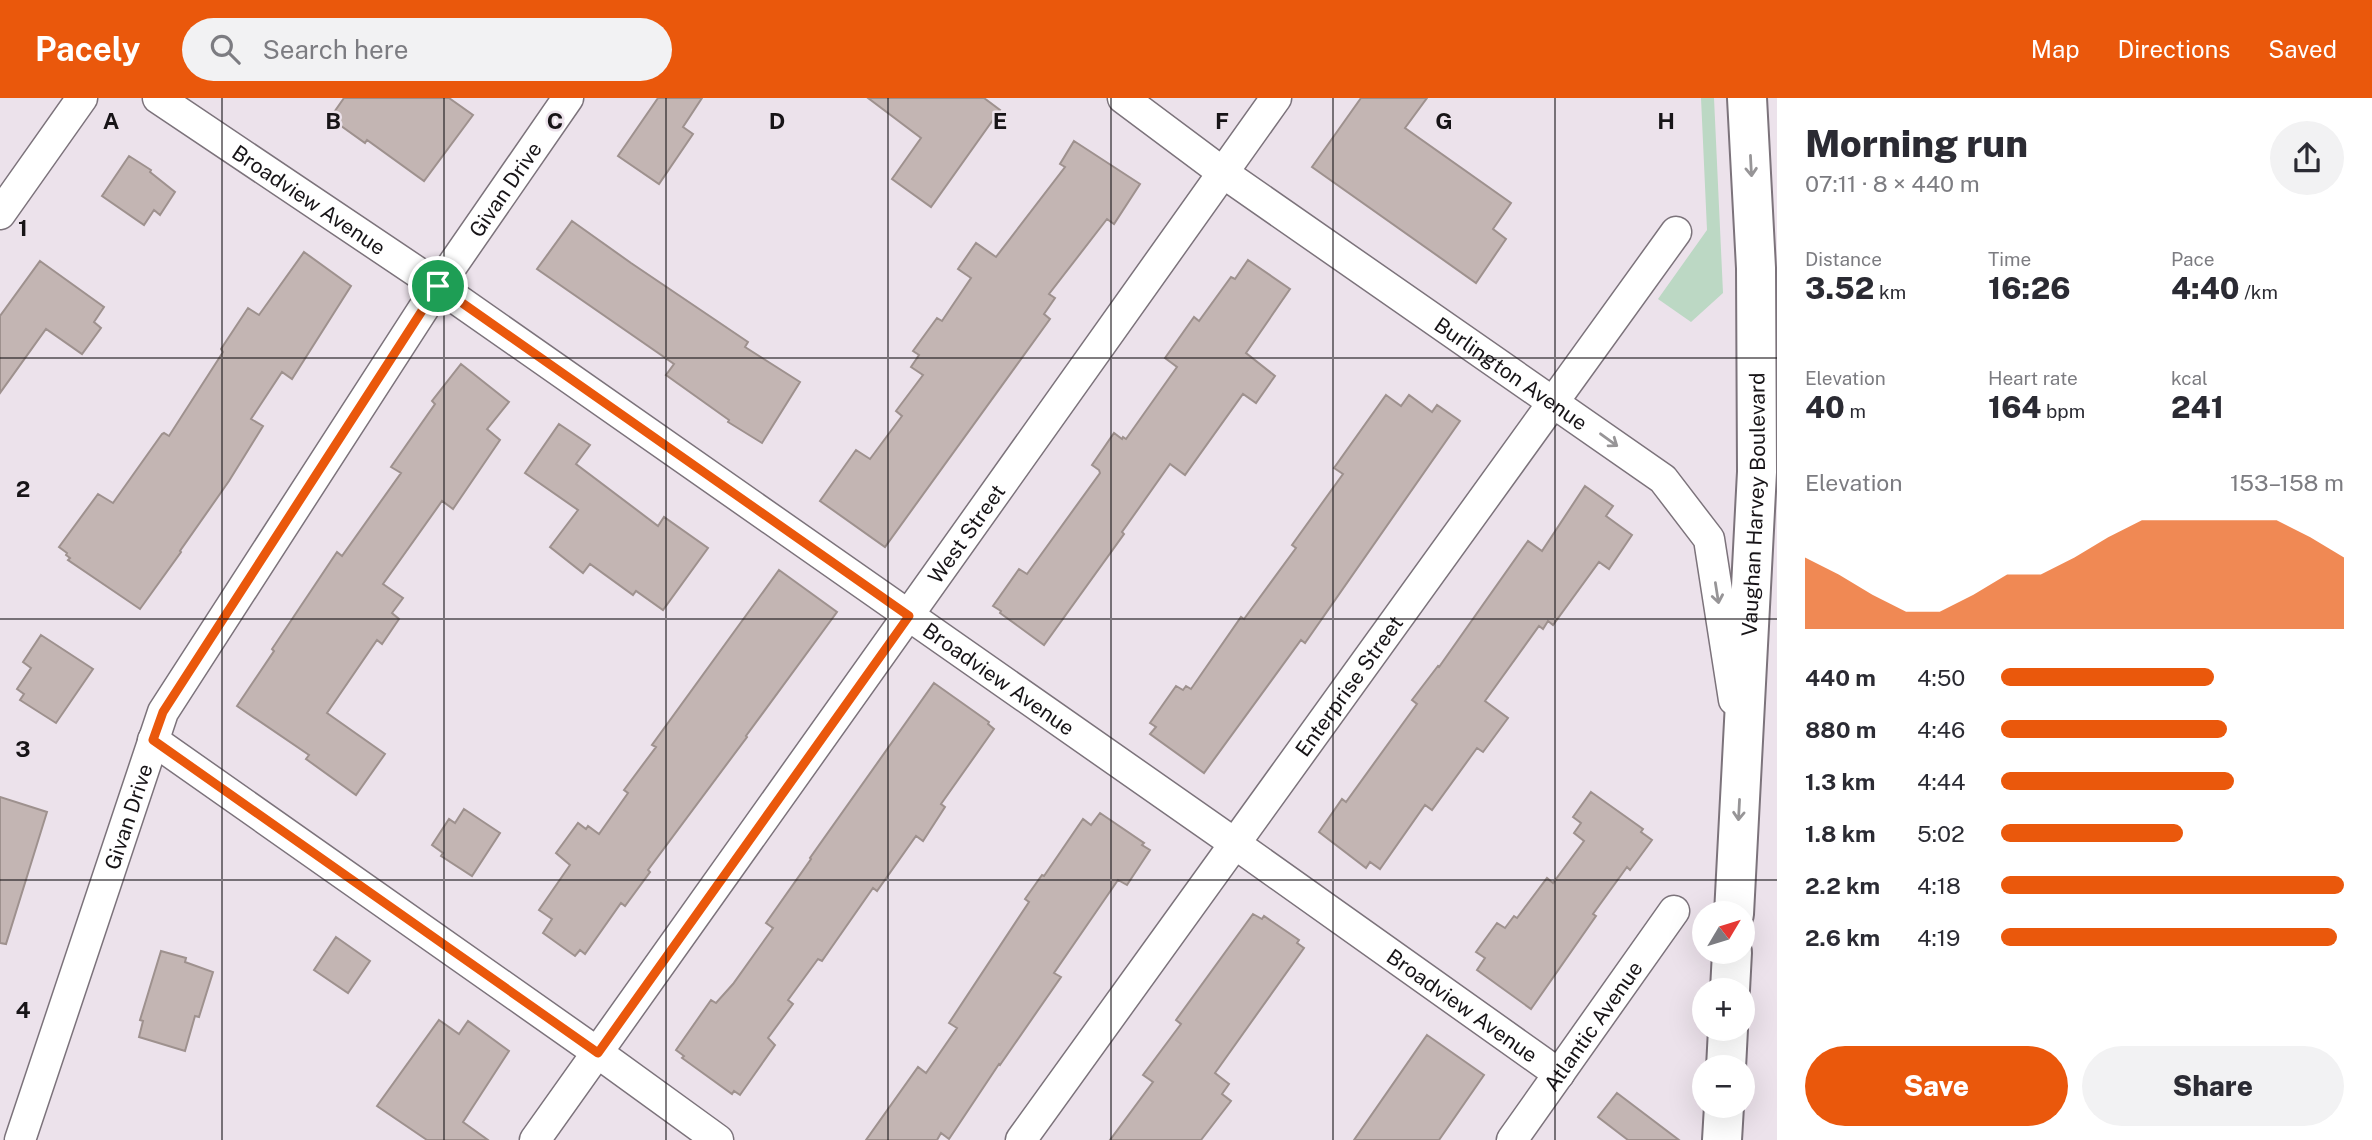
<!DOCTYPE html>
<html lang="en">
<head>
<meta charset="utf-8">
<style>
  :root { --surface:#fff; --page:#f2f2f3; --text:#2b2b33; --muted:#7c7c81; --accent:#ea580c }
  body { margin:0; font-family:"Public Sans",sans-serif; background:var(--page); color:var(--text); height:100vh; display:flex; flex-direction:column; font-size:26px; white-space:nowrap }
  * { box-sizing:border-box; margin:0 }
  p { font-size:23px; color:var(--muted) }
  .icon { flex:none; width:38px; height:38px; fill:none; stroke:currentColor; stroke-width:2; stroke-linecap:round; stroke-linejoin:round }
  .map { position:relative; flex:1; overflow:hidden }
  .details { display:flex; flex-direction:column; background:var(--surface); width:595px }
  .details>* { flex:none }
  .needle { width:46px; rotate:52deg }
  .buttons { position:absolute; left:1692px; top:803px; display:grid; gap:14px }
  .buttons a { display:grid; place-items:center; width:63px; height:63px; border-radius:50%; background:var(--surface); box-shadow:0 7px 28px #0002; font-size:35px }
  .pin { position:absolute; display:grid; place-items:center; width:60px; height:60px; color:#fff; margin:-30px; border:4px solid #fff; border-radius:50%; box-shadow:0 2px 7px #0007 }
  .round { display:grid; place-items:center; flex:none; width:74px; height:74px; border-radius:37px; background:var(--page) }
  .head { display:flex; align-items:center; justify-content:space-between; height:119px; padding:0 28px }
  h1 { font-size:38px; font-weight:800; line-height:52px }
  .stats { display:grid; grid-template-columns:repeat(3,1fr); gap:10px; height:119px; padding:7px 28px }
  .stats div { display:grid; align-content:center }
  .stats b { font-size:30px; font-weight:800 }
  .stats small { font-size:19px; font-weight:400 }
  .stats p { font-size:19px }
  .chart { height:196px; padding:14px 28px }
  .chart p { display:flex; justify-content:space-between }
  .chart svg { width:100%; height:126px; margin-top:7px; fill:var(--accent); opacity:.7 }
  .button { display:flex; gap:14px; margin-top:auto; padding:14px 28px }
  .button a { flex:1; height:80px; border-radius:42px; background:var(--accent); color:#fff; font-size:28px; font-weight:800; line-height:80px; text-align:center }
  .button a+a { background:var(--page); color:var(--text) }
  ul { padding:0 28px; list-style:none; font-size:23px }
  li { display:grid; grid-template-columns:112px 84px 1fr; align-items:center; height:52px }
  li i { height:18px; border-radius:9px; background:var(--accent) }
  header { display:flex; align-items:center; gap:42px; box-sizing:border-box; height:98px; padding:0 35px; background:var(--accent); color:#fff }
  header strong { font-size:33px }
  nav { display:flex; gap:38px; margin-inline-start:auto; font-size:24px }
  .search { width:490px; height:63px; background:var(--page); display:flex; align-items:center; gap:18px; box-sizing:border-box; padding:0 24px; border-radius:38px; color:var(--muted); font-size:26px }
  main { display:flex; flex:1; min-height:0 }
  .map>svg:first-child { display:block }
  .green { fill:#bcd8c4 }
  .building { fill:#c3b5b3; stroke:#9e918e; stroke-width:2 }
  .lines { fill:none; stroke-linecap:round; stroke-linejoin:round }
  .minor-casing { stroke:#7c737b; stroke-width:33 }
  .secondary-casing { stroke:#7c737b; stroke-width:42 }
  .minor { stroke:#fff; stroke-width:30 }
  .secondary { stroke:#fff; stroke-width:38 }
  .oneway { stroke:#979597 }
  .route-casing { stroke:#fff; stroke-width:14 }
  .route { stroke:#ea580c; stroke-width:9 }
  .grid { fill:none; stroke:#171417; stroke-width:2; stroke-opacity:0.55 }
  .labels { text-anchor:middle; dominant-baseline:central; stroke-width:5; stroke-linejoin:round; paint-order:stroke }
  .street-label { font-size:21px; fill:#171417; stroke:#ece2eb }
  .grid-label { font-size:23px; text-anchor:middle; font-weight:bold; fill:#171417; stroke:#ece2eb; stroke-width:5; stroke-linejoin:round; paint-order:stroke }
</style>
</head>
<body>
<header>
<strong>Pacely</strong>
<div class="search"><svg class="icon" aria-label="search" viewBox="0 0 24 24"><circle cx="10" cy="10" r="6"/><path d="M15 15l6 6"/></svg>Search here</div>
<nav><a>Map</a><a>Directions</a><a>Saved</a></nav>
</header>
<main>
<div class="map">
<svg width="1777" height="1042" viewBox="0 0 1777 1042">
  <rect width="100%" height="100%" fill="#ece2eb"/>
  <path class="green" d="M1701,0h13l9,195 -32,29 -33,-23 49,-69z"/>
  <path class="building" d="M344,0h105l24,17 -49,66 -57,-41 -2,3 -35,-25z
    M658,0h44l-19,29 10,7 -34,50 -41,-28z
    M868,0h116l16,12 -69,97 -39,-28 29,-41z
    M1361,0h66l-22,30 106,75 -18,26 13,10 -30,44 -164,-116z
    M1074,43l66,43 -26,40 -7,-5 -58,75 6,4 -11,16 6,5 -165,228 -65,-46 36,-51 14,9 32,-43 -6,-5 27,-36 -12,-8 8,-12 -6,-4 24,-33 5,3 29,-43 -13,-9 18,-26 20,14 69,-90 -5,-3z
    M129,58l22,14 -1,2 25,20 -15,23 -6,-5 -10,15 -42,-29z
    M572,123l59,42 117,79 -3,5 55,35 -38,61 -34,-21 1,-2 -63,-45 8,-11 -137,-95z
    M304,154l47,34 -59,93 -10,-7 -31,47 12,7 -34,55 -49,70 1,1 -41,57 -72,-49 2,-2 -4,-3 1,-2 -8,-6 39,-53 15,9 49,-69 2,-1 5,3 54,-84 -2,-3 27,-41 11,7z
    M1248,162l42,29 -44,64 29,23 -19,27 -13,-9 -58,81 -15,-11 -48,68 2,2 -80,111 -44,-32 1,-2 -8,-5 26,-37 8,5 73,-101 -1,-3 -7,-5 22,-32 8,6 1,-2 3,2 51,-72 -12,-9 29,-41 5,4 32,-44 4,2z
    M40,163l64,46 -10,15 7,6 -19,26 -36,-25 -46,64v-77z
    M461,266l48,38 -22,27 13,11 -47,69 -11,-8 -59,83 20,14 -11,15 7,6 -17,25 -5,-4 -50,73 58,41 -29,41 -50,-36 3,-4 -72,-49 37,-55 -2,-2 65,-97 5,4 59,-83 -10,-6 44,-63 -3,-3z
    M1386,297l15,11 8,-11 23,17 5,-7 23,16 -155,222 -4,-3 -97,133 -54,-39 6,-7 -6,-4 26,-37 7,4 3,-4 5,3 50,-72 3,2 52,-71 -4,-3 51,-71 -9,-6z
    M559,326l31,21 -14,19 82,62 6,-9 44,31 -45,62 -27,-19 -3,4 -43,-31 -7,9 -33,-26 28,-37 -53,-37z
    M1585,388l28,20 -7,10 26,19 -23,34 -10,-7 -46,63 -5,-4 -5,8 -4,-3 -54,75 23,17 -25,34 -6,-4 -45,62 -7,-5 -45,64 -10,-7 -4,6 -47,-36 23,-33 4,3 71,-98 -5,-4 26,-34 1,1 89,-126 14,10z
    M779,472l58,42 -91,124 1,1 -99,133 2,2 -25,34 -4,-3 -36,51 -5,-4 -5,6 -32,-23 9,-14 -13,-9 31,-45 -14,-12 22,-30 8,6 2,-3 11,8 29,-41 -4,-3 32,-43 -4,-2z
    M41,537l52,34 -37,54 -36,-23 4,-6 -7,-5 14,-21 -8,-6z
    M934,585l55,39 -1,2 6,5 -53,75 4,3 -22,34 -7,-5 -39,55 -4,-3 -51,73 -4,-2 -30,41 5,4 -25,34 7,7 -35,50 -6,-4 -2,3 -50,-36 2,-2 -8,-6 35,-50 5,3 17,-19 40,-56 -7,-5 45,-64 -1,-1z
    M1591,694l52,37 -2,3 11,8 -22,30 -3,-3 -34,47 3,2 -65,93 -54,-39 8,-12 -9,-6 21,-29 8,5 9,-12 3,2 30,-40 6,5 31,-42 -10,-8 7,-10 -8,-6z
    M0,699l47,15 -41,132 -6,-1z
    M464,711l36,24 -28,43 -31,-20 2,-3 -11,-8 17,-26 6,4z
    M1100,715l44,30 -2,2 8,5 -23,35 -9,-5 -64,93 7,4 -61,88 -1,-1 -50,75 -8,-6 -4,7h-71l52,-73 8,6 31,-45 -8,-5 80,-121 -4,-3 17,-24 2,1 39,-57 8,6z
    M1253,816l9,5 2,-3 35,24 -2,3 7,5 -89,125 14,11 -7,10 9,7 -30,39h-91l43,-58 -10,-7 38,-51 -5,-4z
    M336,839l34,24 -22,32 -34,-23z
    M161,853l25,7 -1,4 28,10 -14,45 -4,-1 -10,35 -46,-14 4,-16 -3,-1z
    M439,922l20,14 9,-13 41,30 -46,71 25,18h-61l-50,-34z
    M1427,937l57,40 -45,65h-85z
    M1617,995l62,47h-51l-30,-23z"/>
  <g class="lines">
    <defs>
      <g id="minor">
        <path id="s1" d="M158,0l280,188 796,557 325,231"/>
        <path id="s2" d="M1123,0l99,74 441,307 46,60 25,161"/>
        <path d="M0,116l82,-116"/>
        <path d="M153,642l445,313 120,87"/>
        <path id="s3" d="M20,1042l143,-428 275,-426 130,-188"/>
        <path id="s4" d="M535,1042l741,-1042"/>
        <path id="s5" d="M1021,1042l655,-908"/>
        <path id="s6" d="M1512,1042l162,-229"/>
      </g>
      <g id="secondary">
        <path id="s7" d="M1734,816l23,-442 -1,-204 -9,-170"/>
        <path d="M1730,892l2,-38"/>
        <path d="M1726,970l2,-39"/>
        <path d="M1722,1042l2,-34"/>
      </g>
    </defs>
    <use href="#minor" class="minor-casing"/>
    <use href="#secondary" class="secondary-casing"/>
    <use href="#minor" class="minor"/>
    <use href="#secondary" class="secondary"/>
  </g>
  <defs><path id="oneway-shaft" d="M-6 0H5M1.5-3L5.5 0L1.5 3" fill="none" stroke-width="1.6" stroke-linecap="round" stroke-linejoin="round" transform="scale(1.75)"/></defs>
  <g class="oneway">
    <use href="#oneway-shaft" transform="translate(1751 68) rotate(87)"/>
    <use href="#oneway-shaft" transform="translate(1609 342) rotate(36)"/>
    <use href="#oneway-shaft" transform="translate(1717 495) rotate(81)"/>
    <use href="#oneway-shaft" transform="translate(1739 712) rotate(93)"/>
  </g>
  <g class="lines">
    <defs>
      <path id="route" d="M438,188l471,330 -311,437 -445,-313 10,-28z"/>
    </defs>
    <use href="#route" class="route-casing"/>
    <use href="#route" class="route"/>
  </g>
  <path class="grid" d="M222,0v1042M444,0v1042M666,0v1042M888,0v1042M1111,0v1042M1333,0v1042M1555,0v1042M0,260h1777M0,521h1777M0,782h1777"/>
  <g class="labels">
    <g class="street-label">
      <text stroke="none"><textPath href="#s3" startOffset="1076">Givan Drive</textPath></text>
      <text stroke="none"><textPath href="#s1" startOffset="182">Broadview Avenue</textPath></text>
      <text stroke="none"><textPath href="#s2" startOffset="476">Burlington Avenue</textPath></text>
      <text stroke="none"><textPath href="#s7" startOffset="410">Vaughan Harvey Boulevard</textPath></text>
      <text stroke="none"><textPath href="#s4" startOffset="744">West Street</textPath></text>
      <text stroke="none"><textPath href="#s1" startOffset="1022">Broadview Avenue</textPath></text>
      <text stroke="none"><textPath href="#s5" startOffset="560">Enterprise Street</textPath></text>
      <text stroke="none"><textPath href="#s3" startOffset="341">Givan Drive</textPath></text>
      <text stroke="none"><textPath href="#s1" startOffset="1589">Broadview Avenue</textPath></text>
      <text stroke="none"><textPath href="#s6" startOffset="140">Atlantic Avenue</textPath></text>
    </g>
  </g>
  <g class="grid-label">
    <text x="111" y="31">A</text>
    <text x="333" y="31">B</text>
    <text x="555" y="31">C</text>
    <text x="777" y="31">D</text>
    <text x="1000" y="31">E</text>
    <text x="1222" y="31">F</text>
    <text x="1444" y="31">G</text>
    <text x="1666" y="31">H</text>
    <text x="23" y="138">1</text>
    <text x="23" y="399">2</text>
    <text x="23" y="659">3</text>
    <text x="23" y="920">4</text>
  </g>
</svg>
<div class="buttons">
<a><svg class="needle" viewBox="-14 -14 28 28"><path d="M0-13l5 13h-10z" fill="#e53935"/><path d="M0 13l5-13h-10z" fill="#7c7c81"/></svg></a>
<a>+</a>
<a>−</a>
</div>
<div class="pin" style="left:438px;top:188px;background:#1e9e55"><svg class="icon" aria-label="arrive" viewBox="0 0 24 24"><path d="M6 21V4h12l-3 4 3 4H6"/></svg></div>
</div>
<section class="details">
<div class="head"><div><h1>Morning run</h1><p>07:11 · 8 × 440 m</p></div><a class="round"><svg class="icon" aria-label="share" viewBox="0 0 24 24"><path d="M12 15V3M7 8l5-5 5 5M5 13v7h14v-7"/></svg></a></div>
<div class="stats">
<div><p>Distance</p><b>3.52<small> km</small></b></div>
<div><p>Time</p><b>16:26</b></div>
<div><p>Pace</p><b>4:40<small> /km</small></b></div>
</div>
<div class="stats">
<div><p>Elevation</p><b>40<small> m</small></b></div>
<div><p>Heart rate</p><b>164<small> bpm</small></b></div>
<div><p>kcal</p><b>241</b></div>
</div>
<div class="chart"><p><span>Elevation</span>153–158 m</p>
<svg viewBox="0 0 160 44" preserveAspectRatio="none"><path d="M0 44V19L10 25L20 32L30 38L40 38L50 32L60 25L70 25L80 19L90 12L100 6L110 6L120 6L130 6L140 6L150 12L160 19V44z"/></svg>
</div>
<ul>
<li><b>440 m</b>4:50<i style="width:62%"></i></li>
<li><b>880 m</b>4:46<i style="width:66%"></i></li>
<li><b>1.3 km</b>4:44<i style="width:68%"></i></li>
<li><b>1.8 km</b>5:02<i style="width:53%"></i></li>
<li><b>2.2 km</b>4:18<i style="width:100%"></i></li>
<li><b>2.6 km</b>4:19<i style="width:98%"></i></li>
</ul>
<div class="button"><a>Save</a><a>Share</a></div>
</section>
</main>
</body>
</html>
